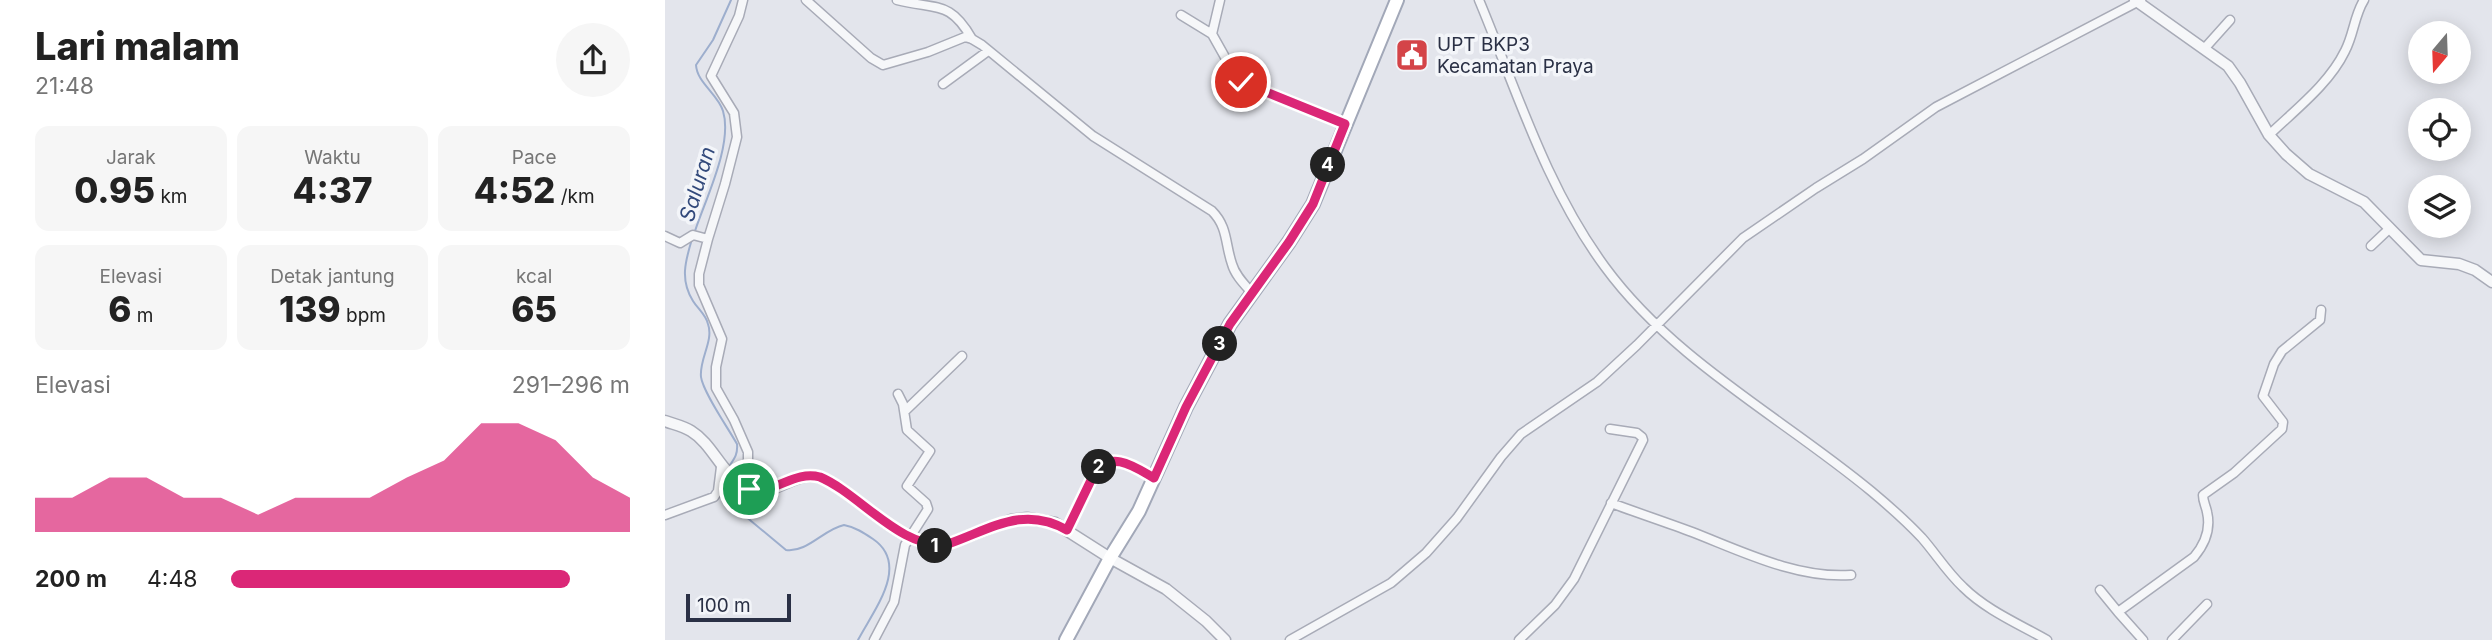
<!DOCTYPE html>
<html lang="id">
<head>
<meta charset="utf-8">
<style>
  :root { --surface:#fff; --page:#f6f6f6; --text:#222; --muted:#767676; --accent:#db2777 }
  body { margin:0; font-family:Inter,sans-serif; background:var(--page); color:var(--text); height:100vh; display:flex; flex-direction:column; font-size:26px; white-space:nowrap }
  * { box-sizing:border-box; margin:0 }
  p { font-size:23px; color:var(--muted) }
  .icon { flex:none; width:38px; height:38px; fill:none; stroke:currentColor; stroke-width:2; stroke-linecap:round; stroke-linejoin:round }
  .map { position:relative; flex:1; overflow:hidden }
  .drawer { display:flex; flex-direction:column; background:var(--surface); width:665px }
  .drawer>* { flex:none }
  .needle { width:46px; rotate:199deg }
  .controls { position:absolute; left:1743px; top:21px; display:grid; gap:14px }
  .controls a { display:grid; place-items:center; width:63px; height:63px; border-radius:50%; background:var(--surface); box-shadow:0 4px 18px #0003; font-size:35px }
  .scale { position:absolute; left:21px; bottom:18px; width:105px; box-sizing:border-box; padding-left:7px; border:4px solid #2a3045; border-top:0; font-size:19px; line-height:24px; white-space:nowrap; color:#2a3045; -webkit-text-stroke:5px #f3f5f9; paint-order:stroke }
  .pin { position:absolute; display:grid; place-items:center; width:60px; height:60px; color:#fff; margin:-30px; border:4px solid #fff; border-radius:50%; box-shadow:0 2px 7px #0007 }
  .km { position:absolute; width:35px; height:35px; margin:-18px; border-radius:50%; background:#222; color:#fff; font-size:19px; line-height:35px; text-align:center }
  .round { display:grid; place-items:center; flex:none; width:74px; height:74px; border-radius:37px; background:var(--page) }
  .summary { display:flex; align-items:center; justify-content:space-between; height:119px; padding:0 35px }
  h1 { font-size:38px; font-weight:800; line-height:52px }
  .stats { display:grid; grid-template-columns:repeat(3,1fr); gap:10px; height:119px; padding:7px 35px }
  .stats div { display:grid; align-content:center; border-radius:14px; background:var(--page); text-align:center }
  .stats b { font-size:35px; font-weight:800 }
  .stats small { font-size:19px; font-weight:400 }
  .stats p { font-size:19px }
  .chart { height:196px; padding:14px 35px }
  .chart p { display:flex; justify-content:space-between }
  .chart svg { width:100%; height:126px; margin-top:7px; fill:var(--accent); opacity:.7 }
  ul { padding:0 35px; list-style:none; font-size:23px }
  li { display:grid; grid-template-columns:112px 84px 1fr; align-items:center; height:52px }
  li i { height:18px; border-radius:9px; background:var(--accent) }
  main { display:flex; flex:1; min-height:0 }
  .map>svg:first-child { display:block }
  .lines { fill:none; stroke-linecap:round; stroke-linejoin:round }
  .stream { stroke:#9daecd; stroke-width:2 }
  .minor-casing { stroke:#a8abb7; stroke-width:11 }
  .tertiary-casing { stroke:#a8abb7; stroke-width:13 }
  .primary-casing { stroke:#a2a8b8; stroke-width:16 }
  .minor { stroke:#f6f7f9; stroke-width:8 }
  .tertiary { stroke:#f6f7f9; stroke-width:10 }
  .primary { stroke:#fff; stroke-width:12 }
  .route-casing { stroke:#fff; stroke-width:14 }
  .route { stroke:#db2777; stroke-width:9 }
  .labels { text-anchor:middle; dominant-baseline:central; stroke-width:7; stroke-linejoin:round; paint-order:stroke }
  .poi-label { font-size:19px; fill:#2a3045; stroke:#f3f5f9; text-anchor:start }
  .water-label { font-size:21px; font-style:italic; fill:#32497b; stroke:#f3f5f9 }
</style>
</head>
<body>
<main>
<section class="drawer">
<div class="summary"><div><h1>Lari malam</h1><p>21:48</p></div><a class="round"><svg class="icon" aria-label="share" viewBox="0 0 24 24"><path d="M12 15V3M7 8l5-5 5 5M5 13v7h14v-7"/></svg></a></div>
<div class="stats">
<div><p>Jarak</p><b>0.95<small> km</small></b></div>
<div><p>Waktu</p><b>4:37</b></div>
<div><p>Pace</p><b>4:52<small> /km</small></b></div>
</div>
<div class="stats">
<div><p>Elevasi</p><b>6<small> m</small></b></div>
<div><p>Detak jantung</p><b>139<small> bpm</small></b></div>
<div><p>kcal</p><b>65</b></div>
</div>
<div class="chart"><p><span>Elevasi</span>291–296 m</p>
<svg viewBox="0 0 160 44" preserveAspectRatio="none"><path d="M0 44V32L10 32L20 25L30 25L40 32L50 32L60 38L70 32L80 32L90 32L100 25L110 19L120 6L130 6L140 12L150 25L160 32V44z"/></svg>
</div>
<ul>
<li><b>200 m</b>4:48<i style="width:85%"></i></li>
</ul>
</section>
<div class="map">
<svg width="1827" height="640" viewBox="0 0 1827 640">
  <rect width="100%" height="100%" fill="#e3e5ec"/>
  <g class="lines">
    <path class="stream" d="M30,231c11,-33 38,-87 28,-120 -5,-17 -26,-28 -27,-46l17,-25 18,-40
      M27,239c-7,23 -12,41 1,62 5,8 13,14 15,23 6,17 -9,35 -7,53 2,15 27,51 36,67 1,11 -3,15 -9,24
      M56,492l6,9 59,49c21,3 38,-21 58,-25 11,2 20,8 29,14 38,26 0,72 -15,101"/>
    <defs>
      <path id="minor" d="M141,0l65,58 12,7 45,-13 37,-15 7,2 10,6 111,91 119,75c16,16 13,33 20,53 3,11 12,20 20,29
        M232,0c40,10 53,0 75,39
        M555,0l-8,34 23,41 9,10 101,39
        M814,0c38,91 67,187 126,267 69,94 178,151 266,224 18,15 35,30 51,47 14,16 25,34 41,49 23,23 56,37 84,53
        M516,15l31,19
        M1539,49l26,-29
        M278,84l45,-33
        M1604,135c27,-26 60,-51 76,-84 9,-17 9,-35 19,-51
        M0,236l15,7 13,-8 15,4
        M1706,246l18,-17
        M240,411l57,-55
        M73,482l10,-22v-8l-14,-32 -18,-32v-21l6,-28 -23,-54v-11l9,-35 17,-55 12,-47 -3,-24 -23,-37 28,-60 4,-16
        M946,503c27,10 54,19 81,29 49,19 105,47 159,43
        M0,515l49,-18 4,-6 3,-24
        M403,530l26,-56 9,-10 18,-3 33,17
        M1435,590l18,22
        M209,640l20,-38 11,-57 23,-36 -2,-6 -19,-17 23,-35 -23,-21 -4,-26 -5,-10
        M625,640l101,-57 35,-30 31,-35 44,-61 20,-23 76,-52 40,-37 106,-107 73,-50 47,-29 73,-52 205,-107
        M854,640l36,-35 19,-26 69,-139 -1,-3 -5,-4 -27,-4
        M1478,640l-25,-28 76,-55c11,-13 17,-28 13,-45 -1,-6 -4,-10 -4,-17l31,-22 48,-44 1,-7 -20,-26 11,-32 8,-13 38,-31 1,-10
        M1507,640l35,-36"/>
      <path id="tertiary" d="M1470,0l93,66 12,17 29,52 17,19 23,20 55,28 57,58 38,4 16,6 17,12
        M0,421c8,3 18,5 26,10 23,14 30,44 57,57 24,12 45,-18 72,-11 40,17 81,74 128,67l63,-24 16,-2 28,5 55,35 56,31 40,32 19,19"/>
      <path id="primary" d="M401,640l44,-82 29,-47 47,-104 44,-83 59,-82 24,-38 84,-204"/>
    </defs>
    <use href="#minor" class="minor-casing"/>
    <use href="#tertiary" class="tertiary-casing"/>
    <use href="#primary" class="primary-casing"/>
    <use href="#minor" class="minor"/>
    <use href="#tertiary" class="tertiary"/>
    <use href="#primary" class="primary"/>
  </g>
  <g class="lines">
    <defs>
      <path id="route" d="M84,489c26,6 44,-19 71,-12 40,17 82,74 128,67 43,-15 75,-39 119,-14l27,-56c16,-25 41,-7 60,4l32,-71 44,-83 59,-82 24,-38 32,-80 -104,-42"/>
    </defs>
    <use href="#route" class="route-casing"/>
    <use href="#route" class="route"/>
  </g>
  <defs>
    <symbol id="civic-square" viewBox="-11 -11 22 22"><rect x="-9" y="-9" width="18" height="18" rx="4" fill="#d44448" stroke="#f3f5f9"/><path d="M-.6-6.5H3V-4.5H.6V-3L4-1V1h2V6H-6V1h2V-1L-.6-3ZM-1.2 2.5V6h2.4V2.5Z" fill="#fff"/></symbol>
  </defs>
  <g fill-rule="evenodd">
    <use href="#civic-square" x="728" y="36" width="38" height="38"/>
  </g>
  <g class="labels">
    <g class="poi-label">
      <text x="772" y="44">UPT BKP3<tspan x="772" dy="22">Kecamatan Praya</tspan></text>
    </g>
    <g class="water-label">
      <text transform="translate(32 184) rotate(-73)">Saluran</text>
    </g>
  </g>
</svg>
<div class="controls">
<a><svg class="needle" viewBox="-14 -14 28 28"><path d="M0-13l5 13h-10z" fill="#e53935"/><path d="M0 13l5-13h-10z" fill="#767676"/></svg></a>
<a><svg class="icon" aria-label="locate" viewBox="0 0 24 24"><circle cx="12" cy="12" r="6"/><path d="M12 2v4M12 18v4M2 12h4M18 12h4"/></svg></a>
<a><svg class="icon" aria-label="layers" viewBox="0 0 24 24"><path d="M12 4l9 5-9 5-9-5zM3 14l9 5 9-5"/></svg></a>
</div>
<div class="scale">100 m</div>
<div class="pin" style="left:84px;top:489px;background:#1e9e55"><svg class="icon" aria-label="arrive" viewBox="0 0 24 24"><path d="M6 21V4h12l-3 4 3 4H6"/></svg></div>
<div class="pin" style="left:576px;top:82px;background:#d93025"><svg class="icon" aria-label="check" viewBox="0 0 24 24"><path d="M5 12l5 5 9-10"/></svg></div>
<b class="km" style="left:270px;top:546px">1</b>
<b class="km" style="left:434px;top:467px">2</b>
<b class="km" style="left:555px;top:344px">3</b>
<b class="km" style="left:663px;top:165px">4</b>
</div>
</main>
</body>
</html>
